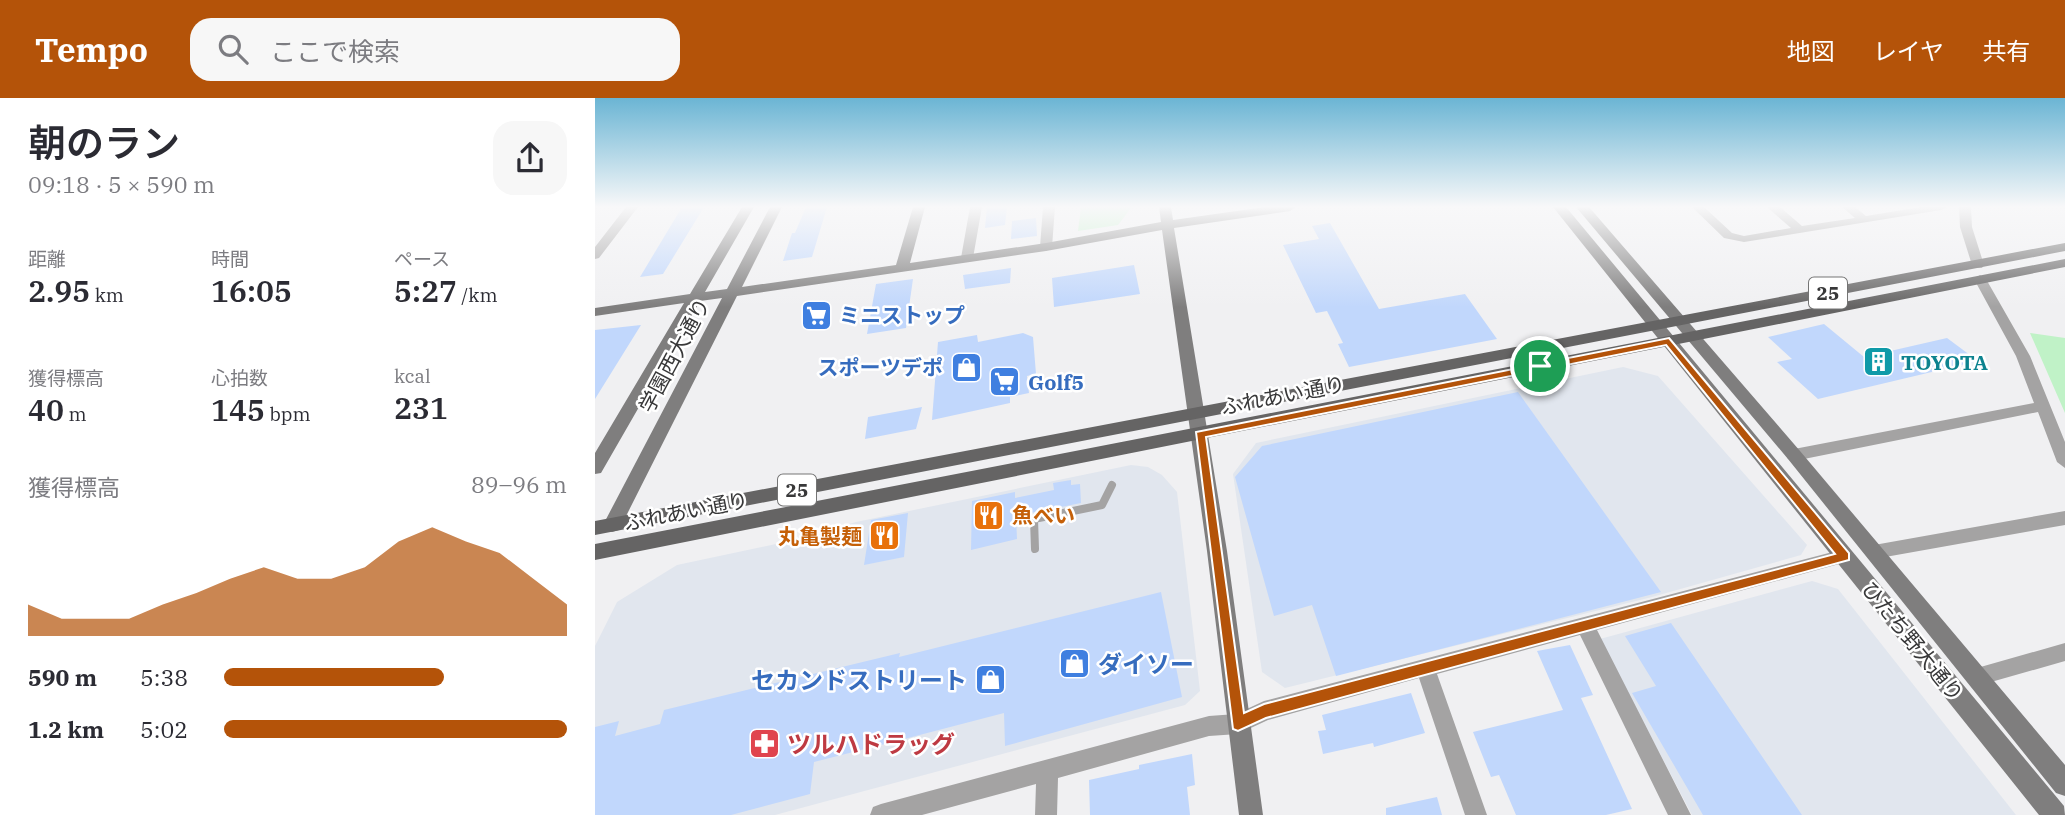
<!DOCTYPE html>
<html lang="ja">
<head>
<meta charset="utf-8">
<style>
  :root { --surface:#fff; --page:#f7f7f7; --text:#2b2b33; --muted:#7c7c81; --accent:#b45309 }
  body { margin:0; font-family:"IBM Plex Serif","Noto Sans JP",serif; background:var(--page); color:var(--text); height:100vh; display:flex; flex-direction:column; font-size:26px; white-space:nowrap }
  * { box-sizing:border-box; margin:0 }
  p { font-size:23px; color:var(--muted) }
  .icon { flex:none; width:38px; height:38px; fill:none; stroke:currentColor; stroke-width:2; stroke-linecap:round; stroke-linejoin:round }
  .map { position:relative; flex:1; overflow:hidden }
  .side { display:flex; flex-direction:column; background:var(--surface); width:595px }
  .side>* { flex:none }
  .pin { position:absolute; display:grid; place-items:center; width:60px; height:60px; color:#fff; margin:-30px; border:4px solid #fff; border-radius:50%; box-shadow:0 2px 7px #0007 }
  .round { display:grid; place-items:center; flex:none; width:74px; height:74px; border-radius:21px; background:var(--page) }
  .overview { display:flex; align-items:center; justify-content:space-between; height:119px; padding:0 28px }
  h1 { font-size:38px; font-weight:600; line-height:52px }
  .figures { display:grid; grid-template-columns:repeat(3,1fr); gap:10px; height:119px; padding:7px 28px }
  .figures div { display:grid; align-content:center }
  .figures b { font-size:30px; font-weight:600 }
  .figures small { font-size:19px; font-weight:400 }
  .figures p { font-size:19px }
  .chart { height:196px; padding:14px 28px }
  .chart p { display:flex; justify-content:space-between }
  .chart svg { width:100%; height:126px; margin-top:7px; fill:var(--accent); opacity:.7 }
  ul { padding:0 28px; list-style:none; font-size:23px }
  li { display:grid; grid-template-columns:112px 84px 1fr; align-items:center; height:52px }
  li i { height:18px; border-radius:9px; background:var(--accent) }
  header { display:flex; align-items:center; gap:42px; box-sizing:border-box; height:98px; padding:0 35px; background:var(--accent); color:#fff }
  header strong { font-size:33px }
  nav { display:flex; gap:38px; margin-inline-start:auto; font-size:24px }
  .search { width:490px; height:63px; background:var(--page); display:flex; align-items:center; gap:18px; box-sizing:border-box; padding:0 24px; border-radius:21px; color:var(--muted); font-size:26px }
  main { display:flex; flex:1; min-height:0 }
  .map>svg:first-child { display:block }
  .built { fill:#e1e6ee }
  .green { fill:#c0f2c7 }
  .building { fill:#c1d7fc }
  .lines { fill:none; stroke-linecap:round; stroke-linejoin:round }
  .lane { stroke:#a4a3a3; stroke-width:8 }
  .street { fill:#a4a3a3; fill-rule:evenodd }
  .secondary { fill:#7f7e7e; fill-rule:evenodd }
  .primary { fill:#656464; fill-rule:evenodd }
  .route { fill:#b45309; stroke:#fff; stroke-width:2; fill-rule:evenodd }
  .labels { text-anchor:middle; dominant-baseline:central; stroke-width:5; stroke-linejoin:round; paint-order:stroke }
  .shield { fill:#fff; stroke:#747474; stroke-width:2 }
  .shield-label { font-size:19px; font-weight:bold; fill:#383839 }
  .shop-label { font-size:21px; font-weight:bold; fill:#366cbe; stroke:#fff; text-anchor:start }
  .street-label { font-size:21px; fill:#383839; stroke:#fff }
  .culture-label { font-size:21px; font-weight:bold; fill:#0d838f; stroke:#fff; text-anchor:start }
  .food-label { font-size:21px; font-weight:bold; fill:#c56008; stroke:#fff; text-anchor:start }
  .near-shop-label { font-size:24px; font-weight:bold; fill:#366cbe; stroke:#fff; text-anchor:start }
  .near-health-label { font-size:24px; font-weight:bold; fill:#be3a42; stroke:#fff; text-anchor:start }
</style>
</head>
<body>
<header>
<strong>Tempo</strong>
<div class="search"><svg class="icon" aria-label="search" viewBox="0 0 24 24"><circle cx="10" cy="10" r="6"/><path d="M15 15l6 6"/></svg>ここで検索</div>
<nav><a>地図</a><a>レイヤ</a><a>共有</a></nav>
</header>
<main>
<section class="side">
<div class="overview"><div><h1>朝のラン</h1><p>09:18 · 5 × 590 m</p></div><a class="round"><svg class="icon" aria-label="share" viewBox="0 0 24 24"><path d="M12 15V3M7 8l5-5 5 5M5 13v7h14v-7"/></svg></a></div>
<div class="figures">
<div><p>距離</p><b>2.95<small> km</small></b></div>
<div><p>時間</p><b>16:05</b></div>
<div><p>ペース</p><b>5:27<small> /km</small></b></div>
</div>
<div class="figures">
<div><p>獲得標高</p><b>40<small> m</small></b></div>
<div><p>心拍数</p><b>145<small> bpm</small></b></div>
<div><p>kcal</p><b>231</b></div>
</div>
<div class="chart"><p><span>獲得標高</span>89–96 m</p>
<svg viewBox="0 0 160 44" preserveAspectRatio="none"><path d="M0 44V33L10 38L20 38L30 38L40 33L50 29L60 24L70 20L80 24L90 24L100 20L110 11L120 6L130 11L140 15L150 24L160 33V44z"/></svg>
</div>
<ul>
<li><b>590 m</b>5:38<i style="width:64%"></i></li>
<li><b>1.2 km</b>5:02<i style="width:100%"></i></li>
</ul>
</section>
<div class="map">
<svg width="1470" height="717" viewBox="0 0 1470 717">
  <rect width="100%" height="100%" fill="#f0f0f2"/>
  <path class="built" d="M1028,269l35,9 149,169 -6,10 -149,42 -367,91 -23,-16 -29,-198 23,-31z
    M536,367l17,2 14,8 15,17 23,199 -15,14 -410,110h-180v-169l22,-44 60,-37 113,-24 66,-19z
    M1217,483l26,8 178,226h-324l-92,-176z"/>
  <path class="green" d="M486,109h50v1l-13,17 -40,6z
    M1435,235l35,5v75z"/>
  <path class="building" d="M87,109h22l-41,67 -23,3z
    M211,109h21l-15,50 -29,4 9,-28h3z
    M392,109h20l-2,18 -20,3z
    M441,120l1,18 -26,3 1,-18z
    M735,125l49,86 86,-15 32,45 -148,28 -11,-23 5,-1 -16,-32 -11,2 -33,-68 36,-6 -7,-13z
    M539,167l6,29 -86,13 -2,-29z
    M416,170l-1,15 -45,6 -2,-14z
    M318,181l-7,49 -39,6 9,-50z
    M1229,226l40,33 83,-19 31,23 -160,38 -41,-37 15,-3 -24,-22z
    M46,227l-46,74v-69z
    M428,235l10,4 3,37 -9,2 2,17 -19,4v6l-78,17 6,-78 39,-7 1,7z
    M923,294l143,200 -325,84 -24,-71 -38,11 -39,-139 27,-31z
    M327,309l-6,22 -51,10 3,-22z
    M476,382v5l9,-1 1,19 -65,13 1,23 -46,11 1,-49 43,-9v6l39,-8 -1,-7z
    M313,415l-4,44 -40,8 7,-45z
    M566,494l21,105 -177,49 -1,-33 -96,25 -94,24 -4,32 -79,21h-136v-88l24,-6 -4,15 45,-12 4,-14 236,-57 -1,4z
    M1076,525l131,192h-99l-71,-122 24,-7 -31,-50z
    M975,547l23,50 -12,3 51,111 -26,6h-90l-17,-40 -8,2 -18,-45 90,-22 -26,-59z
    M816,595l14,40 -51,14 -1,-4 -50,11 -5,-23 8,-1 -4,-15z
    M597,656l3,31 -8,2 3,28h-100l-1,-35 50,-11v-4z
    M842,699l5,18h-56v-7z"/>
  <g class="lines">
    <path class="lane" d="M440,451l-1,-30 68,-14 10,-20"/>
    <path class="street" d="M31,109h12l-39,51 -4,1v-12z
      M375,109h12l-9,51 -6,4 -6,-4z
      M448,109h12l-3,40 -6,4 -6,-4z
      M1097,109h12l28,26 12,3 47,-8 -24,-21h13l22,19 53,-8 -13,-11h13l11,9 55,-9h26l-6,3 -197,32 -20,-4z
      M1364,109h12l1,20 12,38 -2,3h-8l-2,-3 -12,-38z
      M1385,177l6,4 44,77 35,86v26l-8,-6 -19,-50 -244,49 -6,-2 -2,-4 2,-4 6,-2 240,-46 -18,-47 -42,-77z
      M1470,413v14l-191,34 -6,-2 -3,-5 3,-5 6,-2z
      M1249,451l6,2 3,5 -3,5 -253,69 94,185h-23l-88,-180 -143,39 50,141h-22l-46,-137 -151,42 -30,14 -29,2 -151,42 -1,37h-22l1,-31 -114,31h-52l3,-8 8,-3 328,-88 27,-2 28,-13z
      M1470,545v18l-88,25 -7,-3 -3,-6 3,-6 7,-3z"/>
    <path class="secondary" d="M147,109h12l-49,85 22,-3 43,-82h12l-40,80 154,-22 17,-58h12l-15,56 136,-20 115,-21 -2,-15h12l2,13 92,-13h31l-6,4 -116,17 53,323 36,264h-24l-32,-264 -45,-321 -116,21 -309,45 -118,234 -7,2 -7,-2 -2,-5 119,-227 -22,3 -99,172 -6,1v-21l89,-150 -89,13v-8l95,-14z
      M958,109h13l498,599 1,9h-26z
      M981,109h13l211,244 265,314v31l-9,-3 -268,-334z"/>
    <path class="primary" d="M1470,145v8l-1470,284v-14z
      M1470,161v8l-1470,293v-16z"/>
  </g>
  <linearGradient id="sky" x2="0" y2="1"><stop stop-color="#6bb5d4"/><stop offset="0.52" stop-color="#f8f8f9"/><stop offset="1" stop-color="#f8f8f9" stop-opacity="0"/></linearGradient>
  <rect width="1470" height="209" fill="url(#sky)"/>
  <path class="route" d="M1074,240l180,215v7l-583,158 -28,13 -5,-2 -37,-297zM1071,247l169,209 -571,150 -20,9 -38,-276z"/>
  <defs>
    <symbol id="supermarket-square" viewBox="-11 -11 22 22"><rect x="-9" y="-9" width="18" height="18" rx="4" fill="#3f7fe0" stroke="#fff"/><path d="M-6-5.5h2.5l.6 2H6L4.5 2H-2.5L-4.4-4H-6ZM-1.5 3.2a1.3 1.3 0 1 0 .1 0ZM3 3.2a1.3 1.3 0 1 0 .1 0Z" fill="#fff"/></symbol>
    <symbol id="building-square" viewBox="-11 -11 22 22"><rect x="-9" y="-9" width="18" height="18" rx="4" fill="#0f9aa8" stroke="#fff"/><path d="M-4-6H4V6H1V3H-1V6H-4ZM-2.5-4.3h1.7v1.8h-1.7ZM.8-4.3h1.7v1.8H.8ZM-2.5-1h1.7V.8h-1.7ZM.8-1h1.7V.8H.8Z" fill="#fff"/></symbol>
    <symbol id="shop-square" viewBox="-11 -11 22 22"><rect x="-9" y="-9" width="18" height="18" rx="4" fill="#3f7fe0" stroke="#fff"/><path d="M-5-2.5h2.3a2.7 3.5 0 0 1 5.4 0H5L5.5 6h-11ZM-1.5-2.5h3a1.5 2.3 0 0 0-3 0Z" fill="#fff"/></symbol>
    <symbol id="restaurant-square" viewBox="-11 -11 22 22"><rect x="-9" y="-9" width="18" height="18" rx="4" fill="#e8710a" stroke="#fff"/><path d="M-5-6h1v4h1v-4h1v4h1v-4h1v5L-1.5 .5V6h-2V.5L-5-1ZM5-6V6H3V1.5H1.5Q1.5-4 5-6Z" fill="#fff"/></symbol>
    <symbol id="pharmacy-square" viewBox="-11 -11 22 22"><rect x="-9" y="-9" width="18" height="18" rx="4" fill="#e0444e" stroke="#fff"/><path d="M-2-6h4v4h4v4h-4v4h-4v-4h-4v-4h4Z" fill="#fff"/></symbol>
  </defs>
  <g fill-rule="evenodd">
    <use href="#supermarket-square" x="204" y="200" width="35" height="35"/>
    <use href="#building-square" x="1266" y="246" width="35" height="35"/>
    <use href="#shop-square" x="354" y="252" width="35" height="35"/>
    <use href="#supermarket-square" x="392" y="266" width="35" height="35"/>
    <use href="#restaurant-square" x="376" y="400" width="35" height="35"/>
    <use href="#restaurant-square" x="272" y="420" width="35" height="35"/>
    <use href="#shop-square" x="462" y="548" width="35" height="35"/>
    <use href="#shop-square" x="378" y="564" width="35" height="35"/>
    <use href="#pharmacy-square" x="152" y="628" width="35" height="35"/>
  </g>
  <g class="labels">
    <g class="shield">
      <rect x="1214" y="179.5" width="38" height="31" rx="5"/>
      <rect x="183" y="376.5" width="38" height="31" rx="5"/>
    </g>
    <g class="shield-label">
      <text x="1233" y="195">25</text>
      <text x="202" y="392">25</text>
    </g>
    <g class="shop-label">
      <text x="244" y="217">ミニストップ</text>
      <text x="348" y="269" text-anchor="end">スポーツデポ</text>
      <text x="433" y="284">Golf5</text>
    </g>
    <g class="street-label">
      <text transform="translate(79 257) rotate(-62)">学園西大通り</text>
      <text transform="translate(688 297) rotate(-11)">ふれあい通り</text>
      <text transform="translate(91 413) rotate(-11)">ふれあい通り</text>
      <text transform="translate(1318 543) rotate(51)">ひたち野大通り</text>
    </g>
    <g class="culture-label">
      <text x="1306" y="264">TOYOTA</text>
    </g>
    <g class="food-label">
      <text x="417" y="417">魚べい</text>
      <text x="267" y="438" text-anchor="end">丸亀製麺</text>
    </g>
    <g class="near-shop-label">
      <text x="503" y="566">ダイソー</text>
      <text x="372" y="582" text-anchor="end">セカンドストリート</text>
    </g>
    <g class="near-health-label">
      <text x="192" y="646">ツルハドラッグ</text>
    </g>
  </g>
</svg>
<div class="pin" style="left:945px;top:268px;background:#1e9e55"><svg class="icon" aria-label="arrive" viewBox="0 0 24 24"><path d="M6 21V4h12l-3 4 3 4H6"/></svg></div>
</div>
</main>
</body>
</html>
